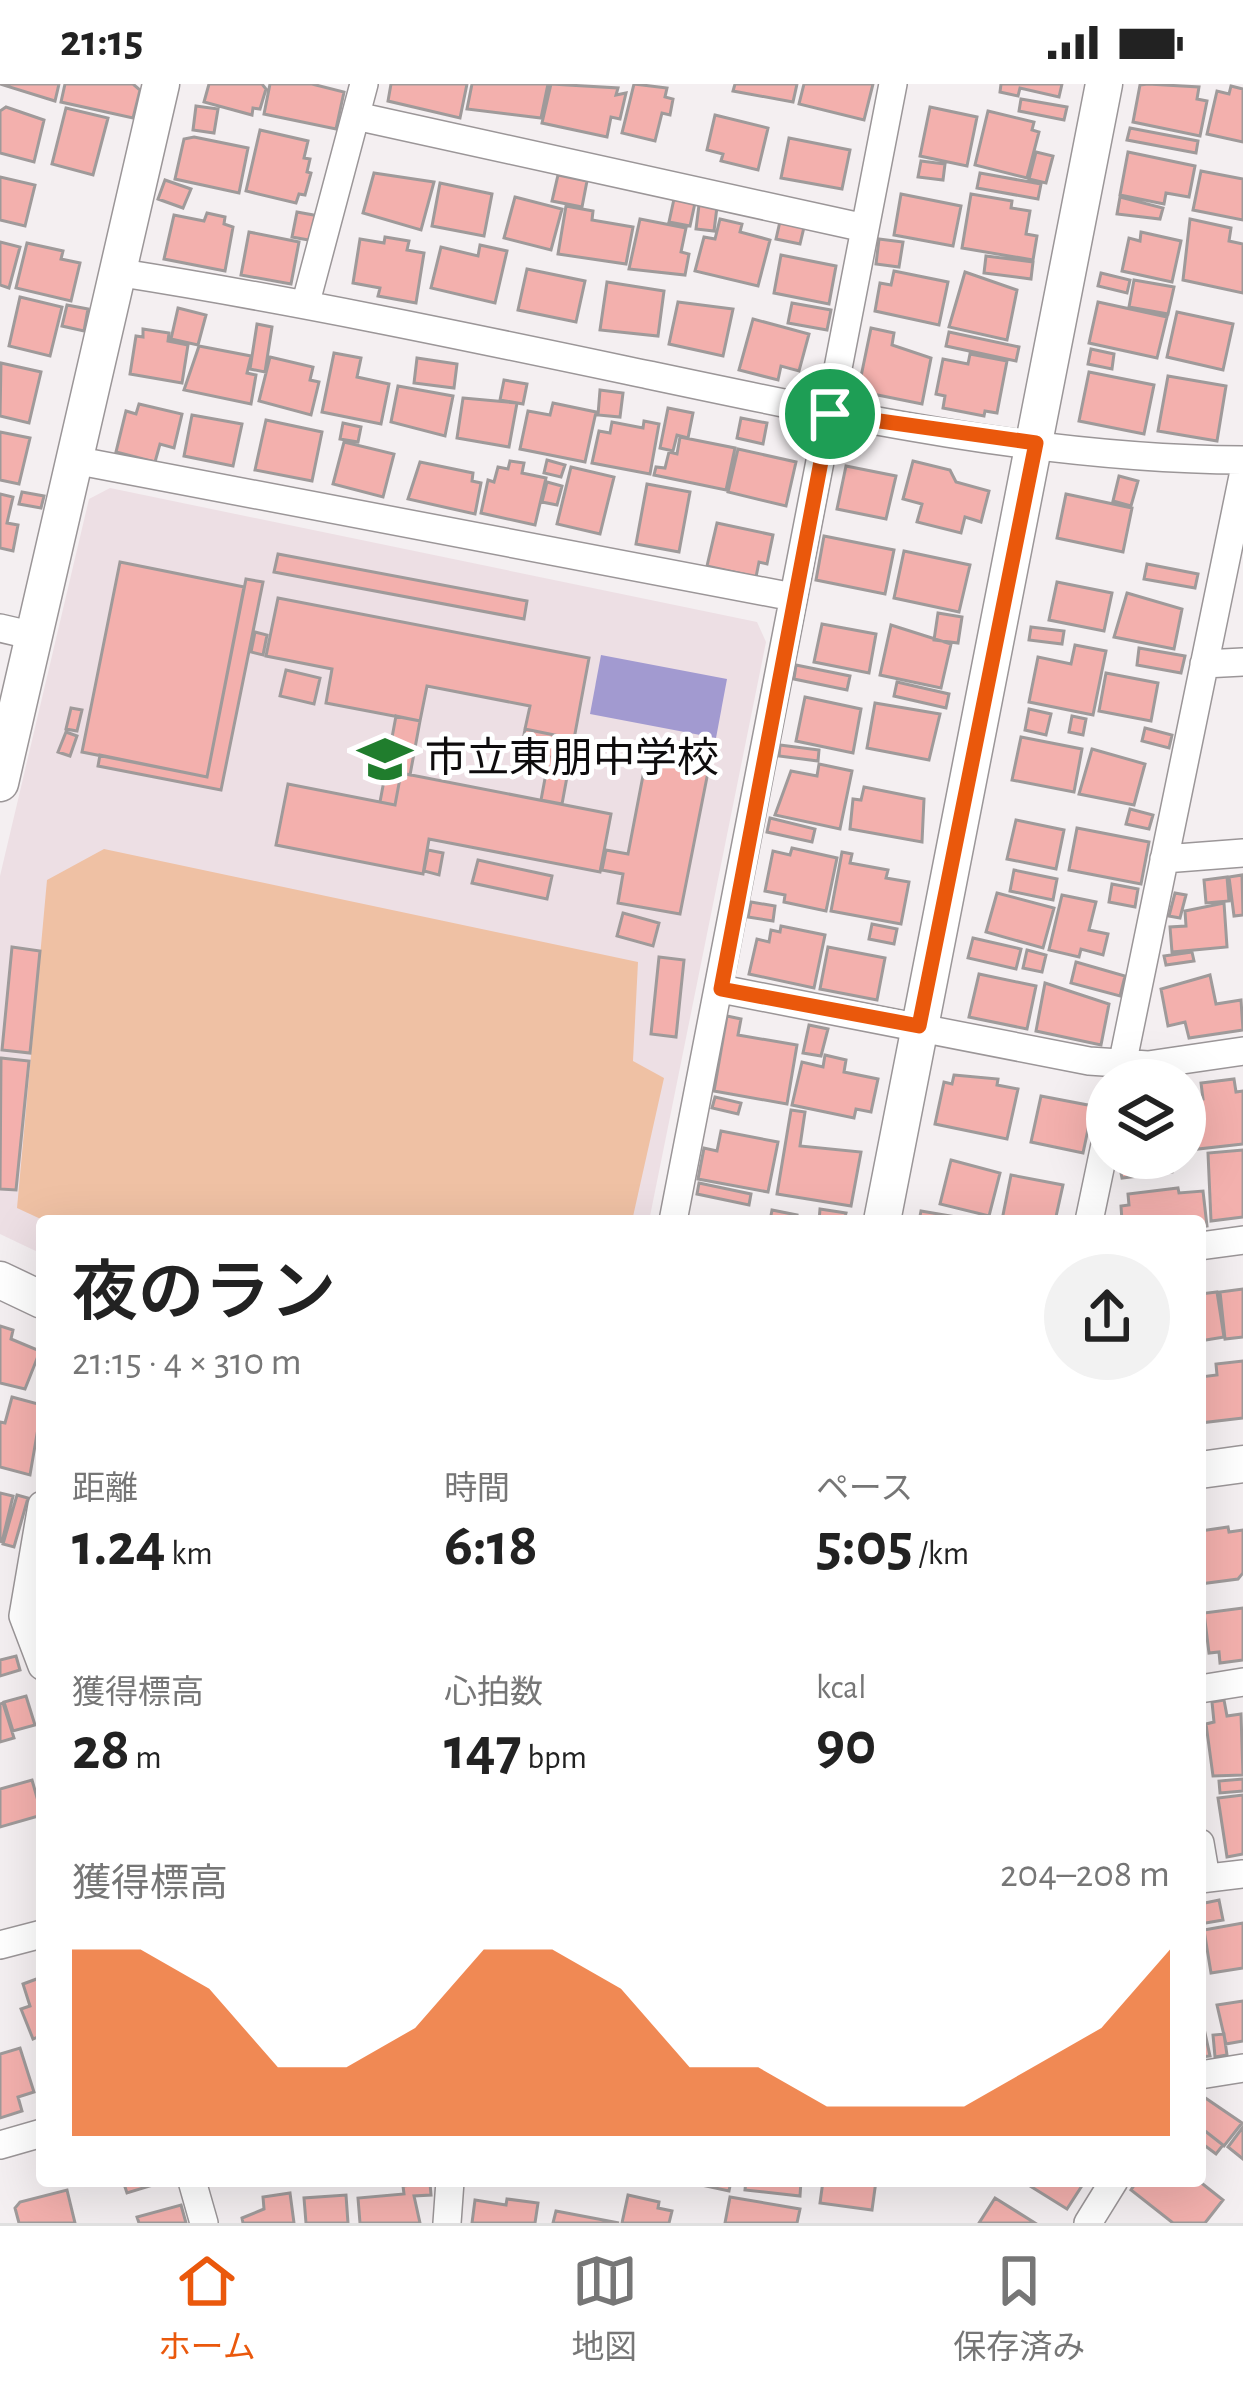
<!DOCTYPE html>
<html lang="ja">
<head>
<meta charset="utf-8">
<style>
  :root { --surface:#fff; --page:#f2f2f2; --text:#222; --muted:#767676; --line:#e0e0e0; --accent:#ea580c }
  body { margin:0; font-family:"Alegreya Sans","Noto Sans JP",sans-serif; background:var(--page); color:var(--text); height:100vh; display:flex; flex-direction:column; font-size:45px; white-space:nowrap }
  * { box-sizing:border-box; margin:0 }
  p { font-size:39px; color:var(--muted) }
  .icon { flex:none; width:66px; height:66px; fill:none; stroke:currentColor; stroke-width:2; stroke-linecap:round; stroke-linejoin:round }
  .map { position:relative; flex:1; overflow:hidden }
  .sheet { position:absolute; left:36px; top:1131px; width:1170px; height:972px; display:flex; flex-direction:column; background:var(--surface); border-radius:12px; box-shadow:0 12px 48px #0002 }
  .sheet>* { flex:none }
  .fabs { position:absolute; left:1086px; top:975px; display:grid; gap:24px }
  .fabs a { display:grid; place-items:center; width:120px; height:120px; border-radius:50%; background:var(--surface); box-shadow:0 12px 48px #0002; font-size:60px }
  .pin { position:absolute; display:grid; place-items:center; width:102px; height:102px; color:#fff; margin:-51px; border:6px solid #fff; border-radius:50%; box-shadow:0 3px 12px #0007 }
  .round { display:grid; place-items:center; flex:none; width:126px; height:126px; border-radius:63px; background:var(--page) }
  .head { display:flex; align-items:center; justify-content:space-between; height:204px; padding:0 36px }
  h1 { font-size:66px; font-weight:600; line-height:90px }
  .metrics { display:grid; grid-template-columns:repeat(3,1fr); gap:18px; height:204px; padding:12px 36px }
  .metrics div { display:grid; align-content:center }
  .metrics b { font-size:60px; font-weight:600 }
  .metrics small { font-size:33px; font-weight:400 }
  .metrics p { font-size:33px }
  .chart { height:336px; padding:24px 36px }
  .chart p { display:flex; justify-content:space-between }
  .chart svg { width:100%; height:216px; margin-top:12px; fill:var(--accent); opacity:.7 }
  .status { display:flex; justify-content:space-between; align-items:center; height:84px; padding:0 60px; background:var(--surface); direction:ltr }
  .status svg { height:33px; fill:currentColor }
  .menu { display:flex; justify-content:space-around; align-items:center; height:168px; border-top:3px solid var(--line); background:var(--surface); font-size:33px; color:var(--muted) }
  .menu a { display:grid; justify-items:center; gap:6px }
  .menu .selected { color:var(--accent) }
  .map>svg:first-child { display:block }
  .built { fill:#eddfe4 }
  .green { fill:#efc1a4 }
  .water { fill:#a29ad0 }
  .building { fill:#f3b0ad; stroke:#9f9a9a; stroke-width:3 }
  .lines { fill:none; stroke-linecap:round; stroke-linejoin:round }
  .minor-casing { stroke:#9b9698; stroke-width:30 }
  .tertiary-casing { stroke:#9b9698; stroke-width:39 }
  .minor { stroke:#fff; stroke-width:27 }
  .tertiary { stroke:#fff; stroke-width:36 }
  .route-casing { stroke:#fff; stroke-width:24 }
  .route { stroke:#ea580c; stroke-width:15 }
  .labels { text-anchor:middle; dominant-baseline:central; stroke-width:10; stroke-linejoin:round; paint-order:stroke }
  .poi-label { font-size:42px; fill:#0e0c0d; stroke:#fff; text-anchor:start }
</style>
</head>
<body>
<div class="status"><b>21:15</b><svg viewBox="0 0 49 12"><path d="M0 12V9h3v3zM5 12V6h3v6zM10 12V3h3v9zM15 12V0h3v12zM26 1h20v11H26zM47 4h2v5h-2z"/></svg></div>
<div class="map">
<svg width="1243" height="2139" viewBox="0 0 1243 2139">
  <rect width="100%" height="100%" fill="#f4eff1"/>
  <path class="built" d="M110,404l647,134 9,20 -117,579h-607v33l-42,-20v-358l89,-377z"/>
  <path class="green" d="M104,765l534,113 -5,99 31,17 -32,143h-587l-28,-13 30,-328z"/>
  <path class="water" d="M601,571l126,24 -11,59 -126,-24z"/>
  <path class="building" d="M0,0h59l-4,17z
    M65,0h68l7,6 -7,28 -72,-16z
    M209,0h53l4,5 -6,20 -7,-1 -1,7 -48,-13z
    M270,0h42l32,8 -8,37 -72,-15z
    M391,0h76l-7,34 -72,-17z
    M472,0h76l-7,34 -74,-9z
    M551,0l67,4 -2,7 10,-2 -6,26 -9,-2 -4,20 -65,-14z
    M634,0l33,4 -2,9 8,2 -3,16 -8,-2 -7,28 -33,-8z
    M735,0h62l-4,18 -60,-11z
    M804,0h69l-9,36 -65,-16z
    M1001,0h61l-3,13 -39,-9 -2,8 -18,-4z
    M1148,0l51,3 -2,12 10,2 -7,35 -67,-14 7,-37z
    M1231,2l12,3v53l-36,-8 10,-43 12,3z
    M1021,15l46,8 -3,13 -45,-9z
    M196,22l22,3 -4,24 -21,-3z
    M6,23l38,13 -10,42 -34,-9v-42z
    M930,23l47,10 -10,49 -47,-10z
    M66,24l42,10 -15,57 -41,-11z
    M988,27l46,11 -2,8 7,2 -12,46 -52,-13z
    M715,31l53,13 -10,42 -37,-9 2,-7 -16,-4z
    M1130,44l68,13 -2,12 -69,-13z
    M260,46l48,11 -4,17 6,1 -3,13 4,1 -6,22 -6,-1 -3,9 -50,-12z
    M194,53l54,11 -9,45 -64,-14 9,-40z
    M789,54l61,12 -8,39 -61,-11z
    M1036,68l17,4 -7,27 -17,-4z
    M1128,68l67,14 -6,31 -23,-4 -2,11 -44,-9z
    M921,77l24,3 -2,16 -25,-3z
    M1201,87l42,8v41l-50,-10z
    M374,89l60,9 -13,48 -58,-17z
    M980,89l61,11 -3,15 -61,-11z
    M558,91l29,6 -5,26 -30,-6z
    M0,93l35,8 -10,41 -25,-6z
    M165,96l26,9 -8,19 -25,-9z
    M440,99l52,11 -8,42 -52,-10z
    M901,110l60,12 -8,40 -59,-11z
    M971,110l41,7 -1,7 19,3 -4,23 11,2 -4,24 -71,-12z
    M515,113l47,12 -11,41 -47,-12z
    M1120,113l43,11 -3,11 -43,-5z
    M674,115l21,4 -5,23 -21,-4z
    M699,121l18,2 -3,24 -18,-2z
    M566,122l27,5 -1,9 41,7 -7,37 -68,-10z
    M297,128l22,4 -5,25 -22,-4z
    M207,129l18,4 -1,7 9,3 -8,44 -61,-12 10,-44 30,6z
    M781,133l24,6 -5,21 -24,-5z
    M640,135l46,9 -5,24 8,2 -4,21 -56,-6z
    M720,135l22,5 -2,8 30,8 -12,46 -63,-15 9,-34 11,2z
    M1190,135l41,9 -2,13 14,3v49l-60,-13z
    M249,148l50,10 -8,42 -50,-9z
    M1141,148l40,9 -9,41 -50,-11 7,-33 11,3z
    M385,153l24,4 -2,9 17,3 -8,50 -38,-7 2,-8 -27,-5 7,-44 24,4z
    M879,155l24,3 -4,25 -23,-3z
    M0,158l20,5 -11,41 -9,-3z
    M27,159l36,8 -2,8 19,4 -9,38 -55,-13z
    M480,161l27,6 -12,52 -64,-15 10,-41 37,9z
    M781,171l55,11 -7,38 -55,-11z
    M986,172l47,6 -2,17 -47,-6z
    M527,185l58,12 -9,41 -58,-12z
    M894,187l54,11 -9,43 -64,-14 5,-28 11,2z
    M965,188l52,18 -10,50 -58,-13z
    M1101,189l29,7 -3,13 -29,-7z
    M1134,196l40,7 -6,27 -39,-7z
    M607,198l57,9 -6,45 -58,-6z
    M20,213l42,10 -12,49 -41,-10z
    M678,218l55,7 -10,47 -54,-12z
    M1098,218l69,15 -10,41 -68,-15z
    M792,219l39,7 -4,20 -39,-7z
    M67,221l21,4 -4,22 -22,-5z
    M178,224l28,7 -8,30 -27,-6z
    M1177,228l56,12 -10,46 -56,-13z
    M753,235l56,15 -10,37 -18,-5 -3,14 -39,-10z
    M257,240l15,3 -7,45 -15,-3z
    M871,244l23,5 -2,12 39,13 -9,46 -64,-13z
    M143,245l26,4 -1,8 20,4 -6,38 -52,-9 6,-38 7,1z
    M949,248l70,15 -3,14 -70,-15z
    M199,262l52,10 -4,17 9,2 -5,29 -67,-14z
    M1091,265l23,5 -2,15 -24,-5z
    M334,269l27,5 -4,19 32,7 -8,40 -59,-12z
    M970,270l37,7 -10,52 -12,-2 -1,5 -41,-8 2,-12 -9,-2 7,-35 25,5z
    M270,273l43,10 -3,13 9,2 -8,33 -52,-14z
    M417,274l40,6 -3,24 -40,-5z
    M1,279l40,9 -12,51 -29,-7z
    M1089,288l65,13 -10,49 -65,-13z
    M1168,292l58,10 -9,55 -59,-10z
    M504,296l23,4 -4,20 -23,-4z
    M398,302l55,10 -8,40 -54,-14z
    M600,306l23,3 -3,24 -22,-2z
    M463,314l54,5 -8,44 -52,-9z
    M553,319l43,9 -11,50 -65,-13 8,-38 22,4z
    M139,320l43,10 -8,34 -14,-4 -5,18 -39,-10 10,-41 10,3z
    M668,324l25,5 -5,25 -11,-3 -4,16 -13,-3z
    M192,331l50,9 -9,42 -49,-10z
    M741,334l26,5 -4,21 -26,-6z
    M266,336l56,12 -10,49 -57,-11z
    M644,337l15,3 -9,50 -58,-11 7,-32 11,2 2,-11 31,6z
    M343,339l18,4 -3,15 -18,-3z
    M0,348l30,6 -11,46 -19,-4z
    M680,353l55,11 -9,42 -72,-15 2,-8 9,1 4,-16 8,2z
    M344,358l50,12 -11,43 -50,-13z
    M738,365l58,13 -10,44 -58,-14z
    M547,376l18,5 -4,12 -17,-4z
    M510,377l14,2 -2,10 24,5 -11,47 -54,-12 7,-33 6,2 4,-15 10,2z
    M913,377l37,9 6,12 33,9 -8,31 -16,-5 -4,16 -44,-11 5,-18 -19,-5z
    M420,378l53,11 -1,8 9,2 -6,31 -67,-15z
    M846,382l50,10 -10,43 -49,-10z
    M571,383l43,10 -14,57 -43,-10z
    M1119,392l19,5 -7,25 -18,-5z
    M547,398l15,4 -5,19 -15,-3z
    M647,400l43,8 -11,60 -43,-8z
    M22,408l22,4 -3,12 -22,-4z
    M0,410l13,3 -6,26 11,2 -5,26 -13,-3z
    M1066,410l66,14 -9,44 -66,-14z
    M717,439l56,12 -6,29 -8,-2 -3,15 -49,-11z
    M824,452l70,14 -9,44 -69,-14z
    M904,467l66,14 -11,47 -65,-14z
    M278,470l249,47 -3,18 -250,-47z
    M120,478l124,25 -37,190 -125,-25z
    M1147,480l51,10 -3,14 -51,-9z
    M246,495l17,3 -42,208 -123,-24 2,-11 107,22z
    M1057,498l55,11 -8,38 -55,-11z
    M1127,509l55,16 -8,40 -60,-12z
    M278,514l311,60 -15,81 -49,-10 5,-23 -103,-20 -7,35 -94,-18 6,-34 -66,-13z
    M938,529l24,4 -4,26 -24,-3z
    M822,540l54,10 -7,39 -55,-11z
    M891,541l60,19 -10,44 -61,-13z
    M1031,543l33,4 -2,13 -33,-4z
    M255,548l12,3 -4,20 -12,-3z
    M1075,561l31,6 -13,64 -64,-13 9,-45 33,7z
    M1139,564l46,8 -4,17 -44,-8z
    M796,581l54,11 -3,14 -53,-11z
    M286,586l34,8 -6,26 -34,-8z
    M1106,589l52,10 -7,38 -52,-10z
    M897,598l52,12 -3,14 -52,-12z
    M805,613l56,12 -8,44 -57,-12z
    M875,619l65,11 -11,46 -62,-12z
    M71,624l11,2 -5,21 -11,-2z
    M1029,625l22,5 -5,21 -21,-5z
    M396,632l24,5 -10,54 -9,-2 -6,32 -15,-3z
    M1072,632l14,3 -3,16 -14,-3z
    M1145,644l27,7 -3,13 -27,-7z
    M525,645l49,10 -12,65 -21,-4 8,-43 -28,-5z
    M66,648l11,4 -7,20 -12,-4z
    M1021,653l61,12 -8,43 -62,-12z
    M780,661l39,5 -1,11 -39,-5z
    M1092,665l53,15 -11,41 -55,-11z
    M646,676l62,12 -28,142 -62,-11 5,-29 -21,-4 4,-20 22,4z
    M819,680l33,7 -12,58 -65,-14 16,-44 26,5z
    M401,689l210,41 -11,58 -171,-33 -6,35 -147,-29 12,-61 107,21z
    M864,703l60,12 -2,43 -72,-13 3,-30 8,1z
    M1130,725l23,6 -4,14 -23,-5z
    M770,734l45,11 -3,13 -45,-10z
    M1016,736l48,10 -8,39 -49,-10z
    M1077,744l72,14 -8,42 -72,-14z
    M792,764l45,10 -11,53 -42,-9 1,-7 -20,-4 8,-40 17,4z
    M428,766l15,3 -4,22 -15,-4z
    M842,768l10,2 -2,9 38,7 -2,8 23,4 -8,42 -70,-13z
    M478,776l74,16 -5,23 -75,-16z
    M1014,786l43,9 -4,21 -43,-9z
    M1242,791l1,40 -9,1 -5,-39z
    M1227,793l2,24 -23,2 -2,-23z
    M1112,800l26,5 -3,18 -26,-5z
    M997,809l57,15 -11,40 -57,-16z
    M1175,809l11,2 -6,23 -11,-2z
    M1062,811l34,7 -7,28 19,4 -5,21 -22,-6 -2,8 -30,-7z
    M751,818l24,4 -2,15 -25,-4z
    M1224,819l3,44 -55,5 -2,-25 16,-1 -1,-15z
    M623,829l36,10 -6,23 -36,-10z
    M872,840l25,5 -3,15 -25,-5z
    M781,842l44,9 -11,53 -65,-14 8,-35 12,3 2,-12 9,2z
    M973,854l48,11 -5,20 -48,-11z
    M12,863l28,4 -10,102 -28,-3z
    M828,863l57,11 -8,42 -57,-11z
    M1027,866l19,5 -4,17 -19,-4z
    M1192,868l2,9 -28,4 -2,-9z
    M659,873l25,3 -8,77 -25,-3z
    M1076,878l49,14 -5,20 -49,-13z
    M979,890l57,12 -9,43 -58,-12z
    M1210,891l6,29 25,-4 2,30 -54,8 -4,-16 -17,4 -7,-37z
    M1045,899l64,21 -8,41 -65,-14z
    M727,932l14,3 -3,16 59,10 -10,59 -73,-13z
    M809,941l19,4 -7,27 -18,-3z
    M825,971l21,5 -2,12 34,7 -7,33 -15,-3 -2,9 -62,-13 10,-43 21,5z
    M1,974l28,3 -13,129 -16,-1z
    M954,991l44,4 -1,6 21,4 -11,50 -72,-15 9,-42 8,2z
    M1234,995l2,13 7,-1v53l-45,5 -6,-49 11,-1 -2,-16z
    M1041,1012l52,10 -10,47 -52,-11z
    M715,1013l26,6 -3,11 -26,-6z
    M791,1026l14,2 -5,34 61,6 -10,54 -74,-12z
    M721,1047l57,11 -10,50 -70,-13 6,-31 13,3z
    M1243,1066v67l-32,4 -3,-68z
    M951,1076l49,13 -11,43 -49,-12z
    M1171,1077l1,11 -50,6 -2,-10z
    M1011,1091l52,10 -8,36 -53,-1z
    M699,1099l52,11 -2,11 -52,-11z
    M1178,1104l1,5 24,-2 4,35 -7,1v-6h-78l-1,-15 8,-1 -1,-11z
    M820,1125l26,4 -2,8h-25z
    M772,1126l25,5 -1,6h-26z
    M921,1127l47,8v2h-49z
    M1243,1205v48l-18,2 -5,-47z
    M1217,1208l7,45 -24,4v-47z
    M0,1242l13,4 -2,9 29,12 -15,38 -25,-6z
    M1243,1277v57l-43,5v-46l17,-2 -1,-11z
    M12,1313l30,8 -12,70 -30,-8v-45l5,1z
    M0,1409l13,3 -11,46 -2,-1z
    M17,1411l11,3 -14,49 -11,-3z
    M1228,1443l1,5 14,-2v43l-5,6 -38,5v-53z
    M1243,1524v52l-23,3 -1,-11 -10,1 -5,-40z
    M16,1572l4,14 -20,6v-16z
    M26,1612l9,29 -22,6 -9,-29z
    M1224,1616l3,16 14,-2 2,61 -30,1 -7,-52 8,-2 -2,-20z
    M3,1619l11,35 -14,4v-38z
    M1243,1695v12l-23,2 -1,-12z
    M32,1696l10,35 -42,12v-38z
    M1243,1711v59l-16,3 -9,-59z
    M1219,1816l4,20 -23,4v-20z
    M1243,1839v45l-32,5 -7,-43z
    M42,1893v58l-9,4 -12,-30 9,-3 -7,-22z
    M1243,1917v40l-17,3 -9,-39z
    M1200,1926l10,46 -10,1z
    M1224,1950l3,21 -12,2 -2,-22z
    M20,1964l14,44 -16,5 4,14 -22,7v-64z
    M1201,2011l41,28 -18,23 -24,-19z
    M1200,2043l23,18 -7,9 -16,-12z
    M1243,2043v32l-15,-12z
    M123,2097h40v1l-36,11z
    M683,2097h48l-2,10z
    M746,2097h55l-1,15 -55,-6z
    M823,2097h53l-4,29 -52,-7z
    M1022,2097h63l-18,28z
    M1137,2097h62l24,19 -18,23h-32l-42,-33z
    M430,2099l1,12 -17,1 6,27h-60l-2,-25 46,-4 -1,-8z
    M67,2106l8,33h-56l-4,-15 5,-6z
    M290,2109l4,30h-51l-1,-5 22,-9 -1,-12z
    M346,2111l2,28h-42l-2,-25z
    M628,2111l31,7 -1,6 14,3 -3,12h-47z
    M730,2113l70,12 -3,14h-72z
    M995,2114l40,25h-56z
    M507,2115l31,4 -3,20h-63l3,-23 31,5z
    M181,2121l5,18h-47l-2,-6z
    M556,2127l63,12h-66z"/>
  <g class="lines">
    <defs>
      <path id="minor" d="M356,32l509,112
        M122,189c177,28 351,65 527,102 194,41 395,84 594,85
        M306,218l58,-218
        M74,376l719,137
        M0,544l30,7
        M1204,580l39,-2
        M1164,775l79,-6
        M721,905l368,72 59,4 95,-14
        M1119,996l124,-604
        M673,1137l220,-1137
        M1089,1137l18,-86
        M1200,1162l43,-6
        M42,1421l-19,111 19,50
        M1200,1605l43,-7
        M1200,1759l6,35
        M1200,1795l43,-5
        M0,1861l42,-11
        M1200,1991l43,-7
        M0,2061l42,-12
        M192,2097l12,42
        M447,2139l3,-42
        M1088,2139l26,-42"/>
      <path id="tertiary" d="M0,699l161,-699
        M882,1137l222,-1137
        M0,1196l42,20
        M1200,1386l43,-6"/>
    </defs>
    <use href="#minor" class="minor-casing"/>
    <use href="#tertiary" class="tertiary-casing"/>
    <use href="#minor" class="minor"/>
    <use href="#tertiary" class="tertiary"/>
  </g>
  <g class="lines">
    <defs>
      <path id="route" d="M830,330l206,29 -117,583 -198,-37z"/>
    </defs>
    <use href="#route" class="route-casing"/>
    <use href="#route" class="route"/>
  </g>
  <defs>
    <symbol id="school-bare" viewBox="-9 -9 18 18"><path d="M0-5L7-2L0 1L-7-2ZM-4 1L0 2.5L4 1V4Q0 6-4 4Z" fill="#207d2d" stroke="#fff" stroke-width="2.5" paint-order="stroke"/></symbol>
  </defs>
  <g fill-rule="evenodd">
    <use href="#school-bare" x="347" y="637" width="76" height="76"/>
  </g>
  <g class="labels">
    <g class="poi-label">
      <text x="425" y="675">市立東朋中学校</text>
    </g>
  </g>
</svg>
<div class="fabs">
<a><svg class="icon" aria-label="layers" viewBox="0 0 24 24"><path d="M12 4l9 5-9 5-9-5zM3 14l9 5 9-5"/></svg></a>
</div>
<div class="pin" style="left:830px;top:330px;background:#1e9e55"><svg class="icon" aria-label="arrive" viewBox="0 0 24 24"><path d="M6 21V4h12l-3 4 3 4H6"/></svg></div>
<section class="sheet">
<div class="head"><div><h1>夜のラン</h1><p>21:15 · 4 × 310 m</p></div><a class="round"><svg class="icon" aria-label="share" viewBox="0 0 24 24"><path d="M12 15V3M7 8l5-5 5 5M5 13v7h14v-7"/></svg></a></div>
<div class="metrics">
<div><p>距離</p><b>1.24<small> km</small></b></div>
<div><p>時間</p><b>6:18</b></div>
<div><p>ペース</p><b>5:05<small> /km</small></b></div>
</div>
<div class="metrics">
<div><p>獲得標高</p><b>28<small> m</small></b></div>
<div><p>心拍数</p><b>147<small> bpm</small></b></div>
<div><p>kcal</p><b>90</b></div>
</div>
<div class="chart"><p><span>獲得標高</span>204–208 m</p>
<svg viewBox="0 0 160 44" preserveAspectRatio="none"><path d="M0 44V6L10 6L20 14L30 30L40 30L50 22L60 6L70 6L80 14L90 30L100 30L110 38L120 38L130 38L140 30L150 22L160 6V44z"/></svg>
</div>
</section>
</div>
<nav class="menu">
<a class="selected"><svg class="icon" aria-label="home" viewBox="0 0 24 24"><path d="M3 11l9-7 9 7M6 9v11h12V9"/></svg>ホーム</a>
<a><svg class="icon" aria-label="map" viewBox="0 0 24 24"><path d="M3 6l6-2 6 2 6-2v14l-6 2-6-2-6 2zM9 4v14M15 6v14"/></svg>地図</a>
<a><svg class="icon" aria-label="saved" viewBox="0 0 24 24"><path d="M7 4h10v16l-5-4-5 4z"/></svg>保存済み</a>
</nav>
</body>
</html>
